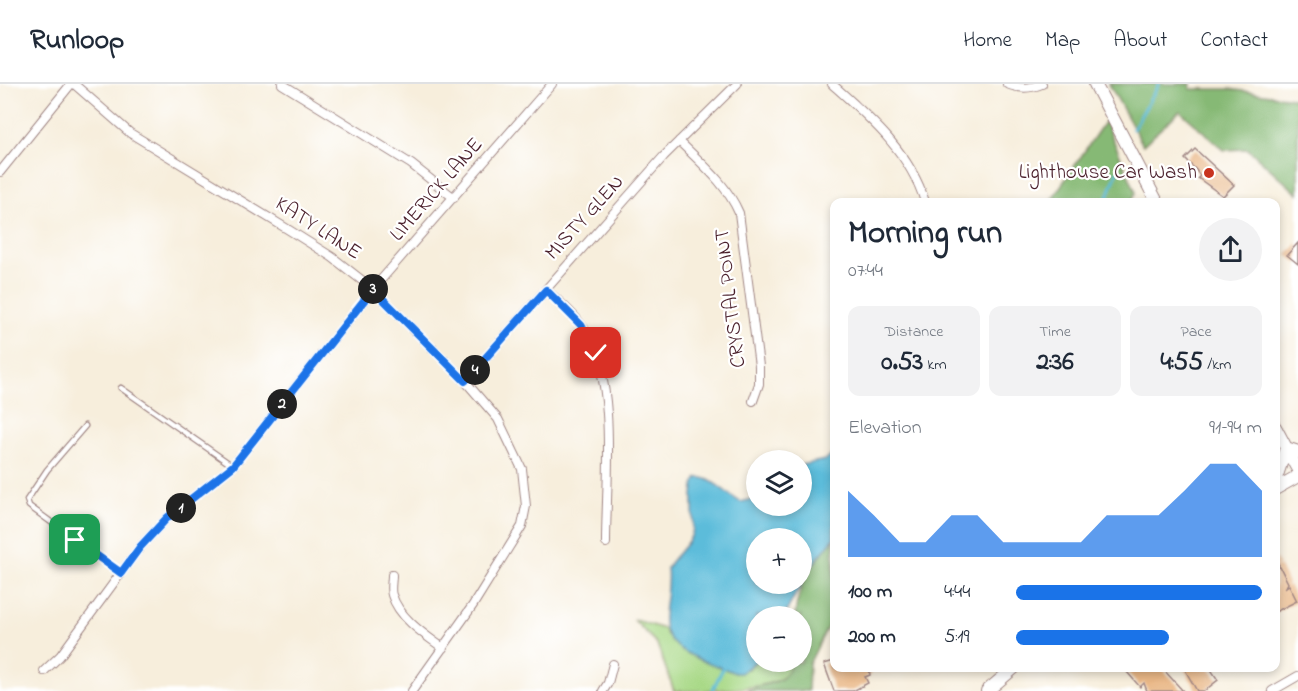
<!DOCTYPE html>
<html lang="en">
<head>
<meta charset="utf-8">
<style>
  :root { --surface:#fff; --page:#f2f2f3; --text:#1f2937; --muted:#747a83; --line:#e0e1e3; --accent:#1a73e8 }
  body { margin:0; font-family:"Indie Flower",sans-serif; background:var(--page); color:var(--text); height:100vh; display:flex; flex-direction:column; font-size:22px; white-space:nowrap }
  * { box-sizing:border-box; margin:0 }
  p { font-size:20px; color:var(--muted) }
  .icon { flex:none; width:33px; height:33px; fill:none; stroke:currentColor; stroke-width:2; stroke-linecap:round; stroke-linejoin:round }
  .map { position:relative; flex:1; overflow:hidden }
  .drawer { position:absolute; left:830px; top:114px; width:450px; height:474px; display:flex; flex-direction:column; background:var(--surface); border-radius:12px; box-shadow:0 3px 9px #0003 }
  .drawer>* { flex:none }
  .controls { position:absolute; left:746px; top:366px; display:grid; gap:12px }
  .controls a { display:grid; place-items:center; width:66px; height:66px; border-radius:50%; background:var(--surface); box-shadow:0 3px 9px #0003; font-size:30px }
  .pin { position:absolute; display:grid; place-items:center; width:51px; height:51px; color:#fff; margin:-26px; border-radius:12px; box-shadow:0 3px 9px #0006 }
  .km { position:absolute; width:30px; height:30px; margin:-15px; border-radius:50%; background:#222; color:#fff; font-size:16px; line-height:30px; text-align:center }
  .round { display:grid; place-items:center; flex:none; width:63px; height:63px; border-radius:32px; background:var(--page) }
  .summary { display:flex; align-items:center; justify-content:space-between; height:102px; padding:0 18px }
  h1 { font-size:33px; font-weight:800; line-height:45px }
  .stats { display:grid; grid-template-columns:repeat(3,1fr); gap:9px; height:102px; padding:6px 18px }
  .stats div { display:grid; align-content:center; border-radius:12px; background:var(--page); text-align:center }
  .stats b { font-size:26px; font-weight:800 }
  .stats small { font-size:16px; font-weight:400 }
  .stats p { font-size:16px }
  .chart { height:168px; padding:12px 18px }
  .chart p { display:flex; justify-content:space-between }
  .chart svg { width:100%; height:108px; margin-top:6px; fill:var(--accent); opacity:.7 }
  ul { padding:0 18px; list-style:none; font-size:20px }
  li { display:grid; grid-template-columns:96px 72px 1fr; align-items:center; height:45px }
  li i { height:15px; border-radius:8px; background:var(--accent) }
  header { display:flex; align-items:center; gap:36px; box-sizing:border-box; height:84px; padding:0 30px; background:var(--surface); border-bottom:2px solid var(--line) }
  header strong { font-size:28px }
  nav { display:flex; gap:33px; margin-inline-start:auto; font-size:21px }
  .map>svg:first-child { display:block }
  .green { fill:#a9d987; stroke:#7a7c59; stroke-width:1.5 }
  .forest { fill:#86b974; stroke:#686c50; stroke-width:1.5 }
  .water { fill:#5cbcda; stroke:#536e82; stroke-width:1.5; fill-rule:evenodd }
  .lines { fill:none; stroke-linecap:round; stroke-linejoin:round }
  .stream { stroke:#5cbcda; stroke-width:3 }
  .building { fill:#e9b786 }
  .lane-casing { stroke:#a08684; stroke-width:7 }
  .street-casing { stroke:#a08684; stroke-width:10 }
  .secondary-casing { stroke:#a08684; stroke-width:14 }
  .lane { stroke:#fff; stroke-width:4.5 }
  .street { stroke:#fff; stroke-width:8 }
  .secondary { stroke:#fff; stroke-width:12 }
  .route-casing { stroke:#fff; stroke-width:12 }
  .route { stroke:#1a73e8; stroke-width:8 }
  .poi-dot { fill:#c8321e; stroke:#fff; stroke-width:2 }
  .labels { text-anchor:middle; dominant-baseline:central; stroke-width:4.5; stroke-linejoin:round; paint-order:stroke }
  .poi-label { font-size:21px; fill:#4a1f2b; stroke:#fff; text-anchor:end }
  .street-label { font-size:21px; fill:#4a1f2b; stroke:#fff }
</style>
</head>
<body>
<header>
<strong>Runloop</strong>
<nav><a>Home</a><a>Map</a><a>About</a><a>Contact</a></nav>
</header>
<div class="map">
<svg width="1298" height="607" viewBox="0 0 1298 607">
  <rect width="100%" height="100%" fill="#fff"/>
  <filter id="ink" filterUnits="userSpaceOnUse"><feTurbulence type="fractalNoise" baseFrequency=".0167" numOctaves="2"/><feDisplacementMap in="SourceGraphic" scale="12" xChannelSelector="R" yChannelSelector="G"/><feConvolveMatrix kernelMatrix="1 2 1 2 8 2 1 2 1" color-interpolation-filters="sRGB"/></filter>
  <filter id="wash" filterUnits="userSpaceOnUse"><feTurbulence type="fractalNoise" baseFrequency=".008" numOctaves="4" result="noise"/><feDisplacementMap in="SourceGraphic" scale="24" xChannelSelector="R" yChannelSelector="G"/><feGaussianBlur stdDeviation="1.35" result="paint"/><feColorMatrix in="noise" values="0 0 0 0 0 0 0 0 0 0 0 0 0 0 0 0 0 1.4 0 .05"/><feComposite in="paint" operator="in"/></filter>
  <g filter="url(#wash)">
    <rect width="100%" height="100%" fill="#f7eedc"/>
    <path class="green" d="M633,535l31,10 2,5 82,35 8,-8 36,1c-2,4 -3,10 -6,13 -17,16 -87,16 -112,16l-17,-47z"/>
    <path class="forest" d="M1109,0h82l-1,5h40l68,10v95l-50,-45 -24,1 -44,-39 -37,34z
      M1105,37l31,71 -5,10h-81z
      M834,454v76l-25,50 -1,27h-62c22,-11 36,-2 46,-29h9v-46h-6c3,-34 18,-52 39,-78z"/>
    <path class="water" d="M834,369v85l-25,31 -25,47h-28v45l-15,12h-6c-26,-11 -75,-21 -71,-57 1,-17 5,-31 3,-48 6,-12 21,-22 25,-34 4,-18 -3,-41 5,-56 14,-3 31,18 44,24l15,-4v8h45v-41l24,-5zM756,454h45v46h-45z"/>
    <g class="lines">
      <path class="stream" d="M1133,45l26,-45
        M1106,118l11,-30
        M712,607l12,-25"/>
    </g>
    <g id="blocks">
      <path class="building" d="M1195,65l39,36 -11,11 -25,-18 2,-2 -4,-6 -11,-11z
        M1298,159v21l-11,-9z
        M1275,474l4,7 -3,2h4l8,16 -2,4 3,-2 8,16 -22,11z
        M834,577v7h35l1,7 -5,2 3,6 -15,8h-19l-10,-27z
        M1129,584h33l21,23h-36l-3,-8 -4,4 -13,-15 4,-3z
        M1184,584h26l8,12 -14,11h-7z"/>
    </g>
  </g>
  <g filter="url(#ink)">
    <use href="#blocks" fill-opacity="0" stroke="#a08684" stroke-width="1.5"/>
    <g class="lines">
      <defs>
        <path id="lane" d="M121,304l112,78
          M85,342l-38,44 -20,30 2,6 92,67"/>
        <path id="street" d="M74,0l56,49 159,97 43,27 41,32 92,92 33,38 24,50 4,37 -4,20 -49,79 -61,86
          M282,0l129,80 43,34
          M832,0c38,34 78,68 93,118
          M1007,0c12,5 23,5 35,0
          M679,57c23,23 47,42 60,72l20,153v18l-6,17
          M0,88l71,-88
          M546,206c16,14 33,28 43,47 28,52 17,147 17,206
          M465,297l199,-225 73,-72
          M392,491c0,6 -2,15 0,20 7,23 33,40 51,53
          M44,587l16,-15 80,-109 27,-29 66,-52 140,-177 179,-205
          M603,607l5,-8 5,-19
          M1272,607l26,-15"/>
        <path id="secondary" d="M1095,0l62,118
          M1275,343l23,43
          M1275,397l11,-33 12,4
          M1275,405l23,-13
          M987,607l27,-23"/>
      </defs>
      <use href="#lane" class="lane-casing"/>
      <use href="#street" class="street-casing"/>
      <use href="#secondary" class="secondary-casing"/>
      <use href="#lane" class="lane"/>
      <use href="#street" class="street"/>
      <use href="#secondary" class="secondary"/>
    </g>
  </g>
  <g class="lines" filter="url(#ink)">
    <defs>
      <path id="route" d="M75,456l46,33 19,-26 27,-29 66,-52 140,-177 92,92 81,-91 35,35 15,28"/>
    </defs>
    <use href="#route" class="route-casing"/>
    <use href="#route" class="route"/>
  </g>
  <circle class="poi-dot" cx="1209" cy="89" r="6"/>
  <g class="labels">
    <g class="poi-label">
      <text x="1197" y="89">Lighthouse Car Wash</text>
    </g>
    <g class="street-label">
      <text transform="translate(437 106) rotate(-49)">LIMERICK LANE</text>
      <text transform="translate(585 134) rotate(-48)">MISTY GLEN</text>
      <text transform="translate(318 145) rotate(33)">KATY LANE</text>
      <text transform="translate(731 214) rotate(-97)">CRYSTAL POINT</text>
    </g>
  </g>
</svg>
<div class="controls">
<a><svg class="icon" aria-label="layers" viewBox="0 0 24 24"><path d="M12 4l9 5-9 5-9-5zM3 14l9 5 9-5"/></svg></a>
<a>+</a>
<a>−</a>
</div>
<div class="pin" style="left:75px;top:456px;background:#1e9e55"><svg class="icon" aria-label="arrive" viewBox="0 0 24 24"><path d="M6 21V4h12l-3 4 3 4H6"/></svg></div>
<div class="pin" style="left:596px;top:269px;background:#d93025"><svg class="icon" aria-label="check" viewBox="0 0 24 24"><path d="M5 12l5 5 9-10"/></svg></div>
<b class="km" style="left:181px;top:424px">1</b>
<b class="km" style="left:282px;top:320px">2</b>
<b class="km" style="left:373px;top:205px">3</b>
<b class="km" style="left:475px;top:286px">4</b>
<section class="drawer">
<div class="summary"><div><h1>Morning run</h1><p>07:44</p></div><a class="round"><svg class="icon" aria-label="share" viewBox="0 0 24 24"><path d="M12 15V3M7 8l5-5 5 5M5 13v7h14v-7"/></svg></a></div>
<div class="stats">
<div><p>Distance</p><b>0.53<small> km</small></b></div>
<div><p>Time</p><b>2:36</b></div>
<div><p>Pace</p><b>4:55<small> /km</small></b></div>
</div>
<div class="chart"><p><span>Elevation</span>91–94 m</p>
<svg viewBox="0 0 160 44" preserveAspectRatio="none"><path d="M0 44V17L10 27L20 38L30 38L40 27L50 27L60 38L70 38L80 38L90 38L100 27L110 27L120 27L130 17L140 6L150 6L160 17V44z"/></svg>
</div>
<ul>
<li><b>100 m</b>4:44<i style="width:100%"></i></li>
<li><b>200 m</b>5:19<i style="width:62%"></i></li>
</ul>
</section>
</div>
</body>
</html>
